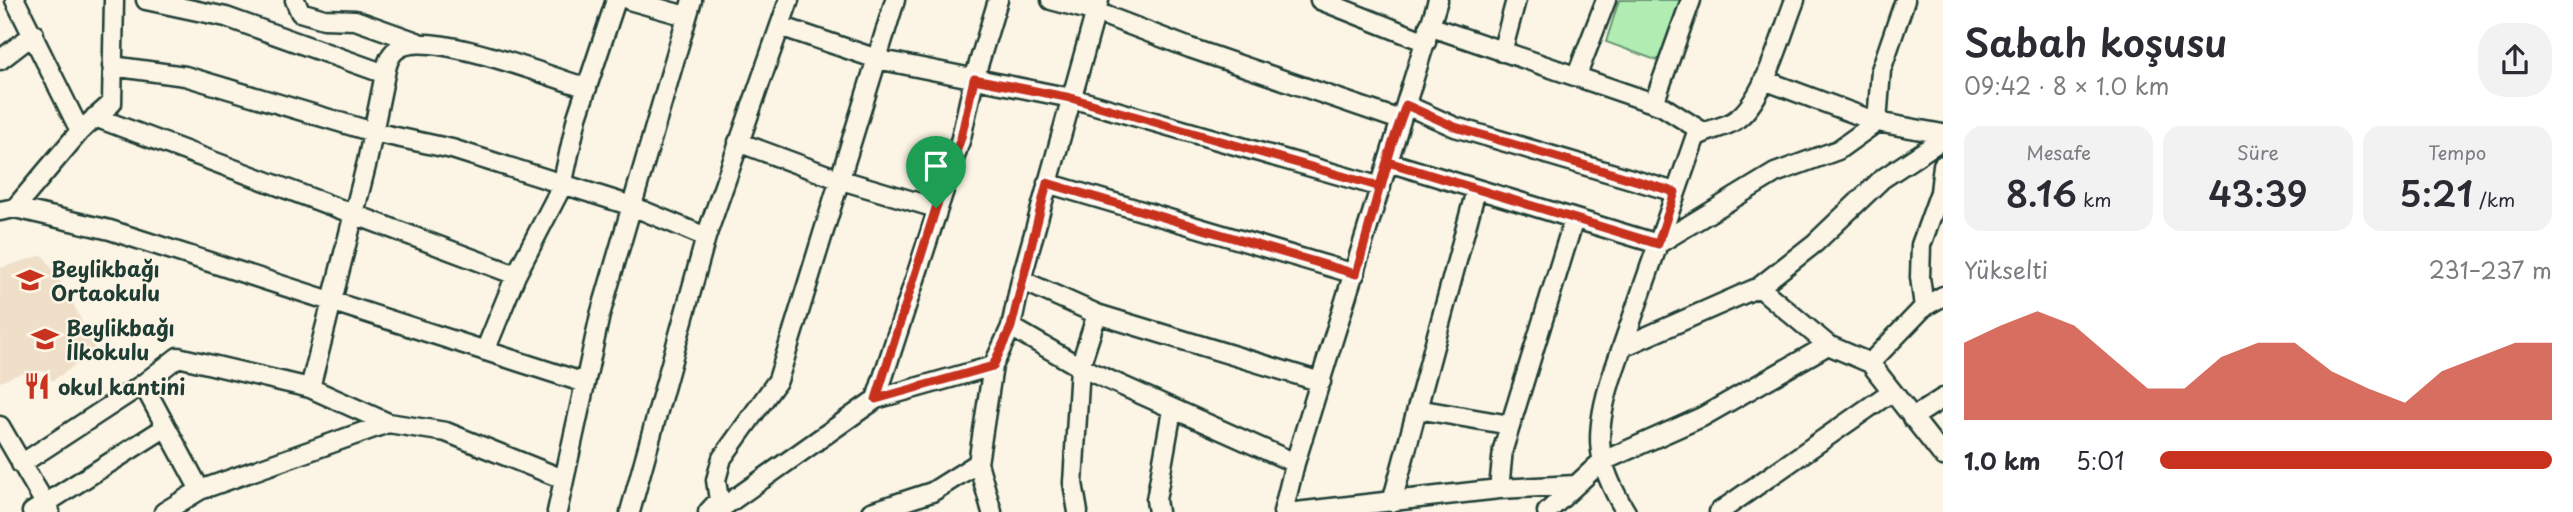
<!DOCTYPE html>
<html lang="tr">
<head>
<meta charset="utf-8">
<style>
  :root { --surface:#fff; --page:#f2f2f3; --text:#2b2b33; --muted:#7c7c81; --accent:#c8321e }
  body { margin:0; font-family:"Playpen Sans",sans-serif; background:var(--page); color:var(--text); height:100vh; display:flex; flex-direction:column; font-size:26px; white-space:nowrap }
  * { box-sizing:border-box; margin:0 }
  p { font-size:23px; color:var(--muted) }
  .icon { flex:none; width:38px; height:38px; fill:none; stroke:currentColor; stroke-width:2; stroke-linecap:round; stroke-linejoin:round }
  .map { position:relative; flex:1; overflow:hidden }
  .drawer { display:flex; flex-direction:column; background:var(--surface); width:630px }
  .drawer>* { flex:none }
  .pin { position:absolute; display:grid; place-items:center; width:60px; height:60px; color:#fff; margin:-72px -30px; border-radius:50% 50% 50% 0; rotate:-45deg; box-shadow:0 0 7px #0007 }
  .pin .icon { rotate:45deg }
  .round { display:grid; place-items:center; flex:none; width:74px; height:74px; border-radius:28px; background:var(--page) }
  .head { display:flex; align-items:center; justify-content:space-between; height:119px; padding:0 21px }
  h1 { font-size:38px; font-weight:600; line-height:52px }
  .metrics { display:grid; grid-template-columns:repeat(3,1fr); gap:10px; height:119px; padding:7px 21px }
  .metrics div { display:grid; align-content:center; border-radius:18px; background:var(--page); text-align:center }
  .metrics b { font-size:35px; font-weight:600 }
  .metrics small { font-size:19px; font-weight:400 }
  .metrics p { font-size:19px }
  .chart { height:196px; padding:14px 21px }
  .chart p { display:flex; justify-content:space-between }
  .chart svg { width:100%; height:126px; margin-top:7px; fill:var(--accent); opacity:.7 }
  ul { padding:0 21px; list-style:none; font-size:23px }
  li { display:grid; grid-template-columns:112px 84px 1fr; align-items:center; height:52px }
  li i { height:18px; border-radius:9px; background:var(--accent) }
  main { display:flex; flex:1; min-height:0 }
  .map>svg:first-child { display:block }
  .built { fill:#efdfc8 }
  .green { fill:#b1edb2; stroke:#689573; stroke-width:2 }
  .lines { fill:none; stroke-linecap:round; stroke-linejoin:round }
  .street-casing { stroke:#1f3d34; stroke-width:23 }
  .street { stroke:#fcf5e5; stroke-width:18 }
  .route-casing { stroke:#fff; stroke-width:14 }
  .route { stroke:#c8321e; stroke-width:9 }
  .labels { text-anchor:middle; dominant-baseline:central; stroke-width:5; stroke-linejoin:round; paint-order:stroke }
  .poi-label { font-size:21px; font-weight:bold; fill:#1f3d34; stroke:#fcf5e5; text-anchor:start }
</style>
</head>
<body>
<main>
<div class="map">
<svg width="1943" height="512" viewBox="0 0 1943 512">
  <rect width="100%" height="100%" fill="#fcf5e5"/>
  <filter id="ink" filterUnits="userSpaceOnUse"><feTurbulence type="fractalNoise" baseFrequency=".0143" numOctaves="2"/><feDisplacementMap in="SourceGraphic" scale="14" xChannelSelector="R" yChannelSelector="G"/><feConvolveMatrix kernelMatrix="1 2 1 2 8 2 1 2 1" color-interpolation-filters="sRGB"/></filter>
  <g filter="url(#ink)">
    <path class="built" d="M43,255l25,38 28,58 -44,30 -7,-10 -26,3 -19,8v-114z"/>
    <path class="green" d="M1619,0h67l-22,63 -58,-21z"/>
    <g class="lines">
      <defs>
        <path id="street" d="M15,0l65,131
          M146,0l80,17 159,57
          M295,0l5,12 24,7 31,1 62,22
          M629,0l57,16
          M1051,0l45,12 94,36 210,72
          M1320,0l106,42
          M1429,26l233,80 41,26
          M783,27l94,32 194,39 310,89
          M1502,52l14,-52
          M0,60l34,-26
          M112,66l73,10 188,56 79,17 180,57 74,31
          M1577,75l29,-75
          M1764,80l113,42 66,12
          M1654,103l37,-103
          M1406,105l49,22 220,65
          M95,117l421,158
          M738,142l100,37 98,29
          M1388,162l270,82 117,-71 63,-23 39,-28 4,-52 24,-70
          M1047,183l308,91
          M15,208l65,-77 32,-28 2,-103
          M0,211l15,-3 95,22 475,153
          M1021,280l76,34 224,68
          M1759,287l69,58 42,18 73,93
          M1924,307l-4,-30 1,-32 19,-53 3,-27
          M1011,327l69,40 215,96
          M1625,346l134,-59 56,-44 67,-64 61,-40
          M485,351l31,-76 46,-89 15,-69 39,-117
          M1870,363l54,-56 19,-11
          M143,384l57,106
          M310,388l57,-226 18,-88c2,-11 5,-22 16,-27 33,-16 147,29 186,41
          M876,399l85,-261 13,-59 24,-79
          M1417,409l93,16
          M1912,418l31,-20
          M0,426l50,86
          M21,464l122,-80 35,-27 132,31 78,35 58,9 117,47
          M1499,489l4,-40 71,-230
          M1392,502l84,-312
          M32,512l134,-85
          M164,512l36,-22 188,-67
          M557,512l43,-197 92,-315
          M630,512l76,-275 83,-237
          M708,512l11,-12 -3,-20 6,-22 56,-78 117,-380
          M716,512l160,-113 117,-33
          M871,512l61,-20 46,-29
          M992,512l-14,-49 15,-97 18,-39 10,-47 78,-280
          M1078,512l-5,-29 7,-116 17,-53
          M1158,512l-2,-12 16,-90
          M1283,512l12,-49 143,-463
          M1296,512l203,-23 77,-4
          M1547,512l54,-50 101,-45 126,-72
          M1626,512c-31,-50 -32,-78 -15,-133l84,-241c11,-9 27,-9 39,-17 30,-18 48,-89 61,-121
          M1719,512l172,-120"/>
      </defs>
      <use href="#street" class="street-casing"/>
      <use href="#street" class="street"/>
    </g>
  </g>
  <g class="lines" filter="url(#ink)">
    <defs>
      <path id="route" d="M936,208l25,-70 13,-59 97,19 310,89 7,-25 270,82 17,-52 -220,-65 -49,-22c-21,55 -34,113 -50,169l-309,-91 -36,144 -18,39 -117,33 60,-191"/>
    </defs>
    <use href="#route" class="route-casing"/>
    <use href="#route" class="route"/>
  </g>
  <defs>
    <symbol id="school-bare" viewBox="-9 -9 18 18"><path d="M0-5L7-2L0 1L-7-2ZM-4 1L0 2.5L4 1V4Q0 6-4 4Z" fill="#c8321e" stroke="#fcf5e5" stroke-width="2.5" paint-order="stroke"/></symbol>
    <symbol id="restaurant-bare" viewBox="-9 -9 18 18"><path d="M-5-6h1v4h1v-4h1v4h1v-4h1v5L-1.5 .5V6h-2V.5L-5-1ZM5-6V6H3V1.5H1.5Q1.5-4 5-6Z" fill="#c8321e" stroke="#fcf5e5" stroke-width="2.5" paint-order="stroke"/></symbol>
  </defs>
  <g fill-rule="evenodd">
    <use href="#school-bare" x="11" y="261" width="38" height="38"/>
    <use href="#school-bare" x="26" y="320" width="38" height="38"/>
    <use href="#restaurant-bare" x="18" y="367" width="38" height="38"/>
  </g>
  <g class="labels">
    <g class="poi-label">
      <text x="51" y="268">Beylikbağı<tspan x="51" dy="24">Ortaokulu</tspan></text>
      <text x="66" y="327">Beylikbağı<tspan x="66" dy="24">İlkokulu</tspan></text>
      <text x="58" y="386">okul kantini</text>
    </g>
  </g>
</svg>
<div class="pin" style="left:936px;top:208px;background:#1e9e55"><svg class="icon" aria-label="arrive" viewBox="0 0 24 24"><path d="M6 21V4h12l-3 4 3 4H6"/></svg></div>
</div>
<section class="drawer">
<div class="head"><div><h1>Sabah koşusu</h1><p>09:42 · 8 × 1.0 km</p></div><a class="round"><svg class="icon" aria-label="share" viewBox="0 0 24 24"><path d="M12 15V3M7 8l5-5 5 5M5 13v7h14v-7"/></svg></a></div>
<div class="metrics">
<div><p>Mesafe</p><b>8.16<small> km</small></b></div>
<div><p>Süre</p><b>43:39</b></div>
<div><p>Tempo</p><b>5:21<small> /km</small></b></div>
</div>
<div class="chart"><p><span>Yükselti</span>231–237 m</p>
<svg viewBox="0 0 160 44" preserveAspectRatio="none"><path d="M0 44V17L10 11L20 6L30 11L40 22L50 33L60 33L70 22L80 17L90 17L100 27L110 33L120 38L130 27L140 22L150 17L160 17V44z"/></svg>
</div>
<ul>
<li><b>1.0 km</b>5:01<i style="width:100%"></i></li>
</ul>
</section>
</main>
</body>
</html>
